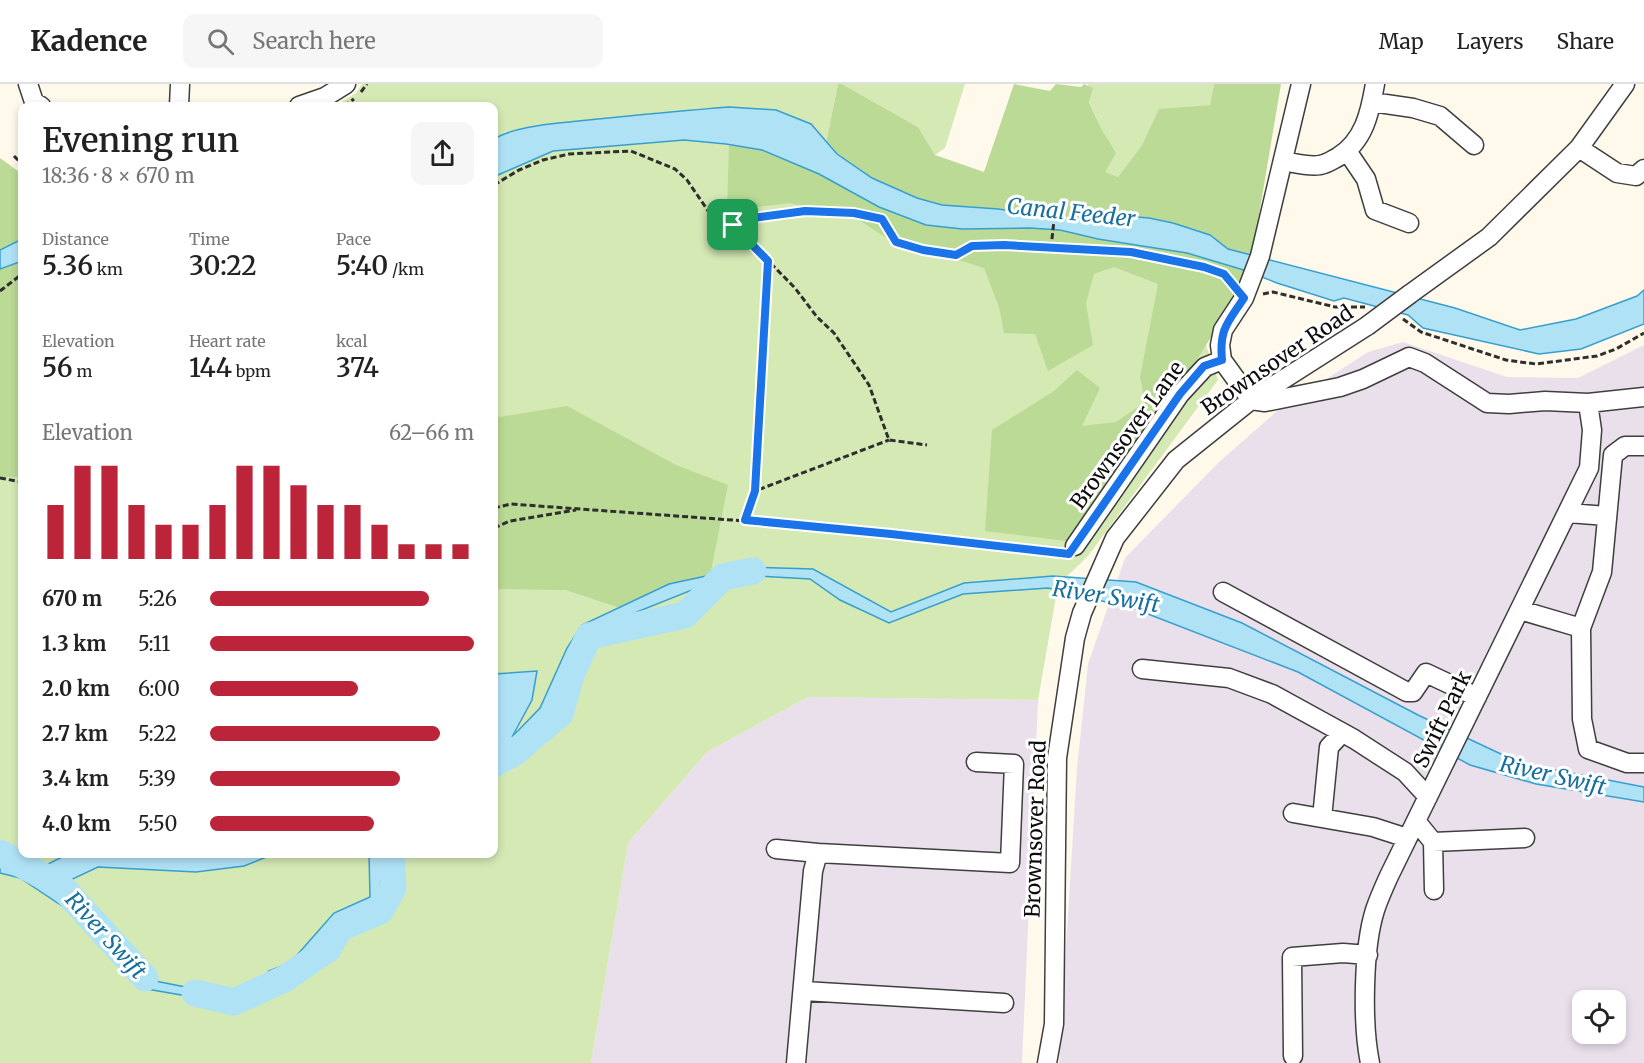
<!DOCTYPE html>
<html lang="en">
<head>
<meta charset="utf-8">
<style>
  :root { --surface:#fff; --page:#f6f6f6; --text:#222; --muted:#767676; --line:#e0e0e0; --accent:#bc2439 }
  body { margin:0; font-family:Merriweather,serif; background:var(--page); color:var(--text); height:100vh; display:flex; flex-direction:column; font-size:22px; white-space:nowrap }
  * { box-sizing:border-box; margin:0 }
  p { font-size:20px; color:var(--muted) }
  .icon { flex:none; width:33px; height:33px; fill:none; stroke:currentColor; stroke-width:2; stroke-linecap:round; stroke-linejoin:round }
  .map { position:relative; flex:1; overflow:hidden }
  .side { position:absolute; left:18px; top:18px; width:480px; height:756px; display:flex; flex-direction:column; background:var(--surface); border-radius:12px; box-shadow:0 3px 9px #0003 }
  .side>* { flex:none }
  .controls { position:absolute; left:1572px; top:906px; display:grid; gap:12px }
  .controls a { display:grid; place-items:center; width:54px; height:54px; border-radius:12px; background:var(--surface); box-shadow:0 3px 9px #0003; font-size:30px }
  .pin { position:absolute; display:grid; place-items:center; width:51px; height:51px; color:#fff; margin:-26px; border-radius:12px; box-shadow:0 3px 9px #0006 }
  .round { display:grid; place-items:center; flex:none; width:63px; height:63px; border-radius:12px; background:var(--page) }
  .head { display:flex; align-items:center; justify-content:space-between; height:102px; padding:0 24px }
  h1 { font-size:33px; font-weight:600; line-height:45px }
  .figures { display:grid; grid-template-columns:repeat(3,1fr); gap:9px; height:102px; padding:6px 24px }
  .figures div { display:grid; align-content:center }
  .figures b { font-size:26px; font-weight:600 }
  .figures small { font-size:16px; font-weight:400 }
  .figures p { font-size:16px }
  .chart { height:168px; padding:12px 24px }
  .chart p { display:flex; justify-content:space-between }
  .chart svg { width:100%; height:108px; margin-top:6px; stroke:var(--accent); stroke-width:6 }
  ul { padding:0 24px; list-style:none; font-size:20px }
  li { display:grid; grid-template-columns:96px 72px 1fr; align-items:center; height:45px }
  li i { height:15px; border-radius:8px; background:var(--accent) }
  header { display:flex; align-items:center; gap:36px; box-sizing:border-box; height:84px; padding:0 30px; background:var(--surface); border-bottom:2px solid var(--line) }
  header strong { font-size:28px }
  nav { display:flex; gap:33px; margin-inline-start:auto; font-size:21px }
  .search { width:420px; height:54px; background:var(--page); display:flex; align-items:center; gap:15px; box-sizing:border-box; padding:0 21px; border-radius:12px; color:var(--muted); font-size:22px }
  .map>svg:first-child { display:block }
  .industrial { fill:#e9e0eb; fill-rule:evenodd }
  .green { fill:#d5e9b5 }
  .forest { fill:#bada95 }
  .water { fill:#b0e2f6; stroke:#379fcd; stroke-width:1.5 }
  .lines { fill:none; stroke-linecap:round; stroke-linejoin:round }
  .river { stroke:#b0e2f6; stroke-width:27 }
  .minor-casing { stroke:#3f3f3f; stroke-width:21 }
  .path { stroke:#2e2e2e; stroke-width:3; stroke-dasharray:6 3; stroke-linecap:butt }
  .minor { stroke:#fff; stroke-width:18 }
  .minor-bridge-casing { stroke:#3f3f3f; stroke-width:21; stroke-linecap:butt }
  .minor-bridge { stroke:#fff; stroke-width:18 }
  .route-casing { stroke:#fff; stroke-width:12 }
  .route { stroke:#1a73e8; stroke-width:8 }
  .labels { text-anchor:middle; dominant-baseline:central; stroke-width:6; stroke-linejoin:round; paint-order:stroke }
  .street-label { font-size:21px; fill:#0c0c0c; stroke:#fff }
  .water-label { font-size:22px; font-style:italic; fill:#166f9d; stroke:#fff }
</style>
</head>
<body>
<header>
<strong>Kadence</strong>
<div class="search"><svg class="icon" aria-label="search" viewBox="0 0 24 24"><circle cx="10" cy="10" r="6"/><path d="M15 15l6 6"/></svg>Search here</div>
<nav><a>Map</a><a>Layers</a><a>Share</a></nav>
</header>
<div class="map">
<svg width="1644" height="979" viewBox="0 0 1644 979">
  <rect width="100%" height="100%" fill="#fff9eb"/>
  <path class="industrial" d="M1403,258l104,35 71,1 66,-33v718h-585l18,-295 11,-104 37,-106 93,-95 59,-52 91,-59zM1582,916h34v34h-34z
    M808,613l230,3 -16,363h-431l37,-220 79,-91z"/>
  <path class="green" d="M362,0h476l-12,59 -15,-19 -148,-12 -113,13 -45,7 -11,7v-33h-159l21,-13z
    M842,0h123l-20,64 -10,7 -17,-28z
    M1088,0h126l-4,21 -51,5 -17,35 -24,32 -14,-5 11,-19 -14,-25 -12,-27 3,-13 -4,-2z
    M684,40l361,99 191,74 -30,48 12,35 -130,176 -30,29 -20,115 -230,-3 -101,55 -79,91 -37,220h-591v-814l22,-1v606h472v-694z"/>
  <path class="forest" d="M838,0h4l76,43 17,28 49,17 30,-88 36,7 6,-7 25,3 3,-3 9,4 -4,14 12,26 15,25 -11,19 13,5 24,-32 17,-36 51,-4 4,-21h67l-29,172 -24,-7 -18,-14 -17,-6 -44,-11 -37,-3 -15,-3 -13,5 -21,3h-11l-7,-4c-15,-2 -31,-5 -46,-7 -18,-2 -37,-1 -56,-4 -37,-5 -91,-35 -117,-62z
    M729,61l33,5 57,24 60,33 47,18 36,4 68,-1 30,2 38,9 89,14 60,18 -11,26 -40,64 -122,181 -89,-11 7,-101 62,-39 23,-21 23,18 -18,38 34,-4 29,-20 -5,-25 18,-93 -44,-17 -20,7 -8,29 7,42 -45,26 -13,-37 -31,-1 -5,-26 -15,-39 -88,-28 -5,1 -32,-21 -69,-17 -63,8z
    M0,74l22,16v303h-22z
    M567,322l109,59 52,20 -18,91 -81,35 -63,-21 -72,-1v-171z"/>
  <path class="water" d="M729,23l47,3 35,14 26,30 35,24 45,20 25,7 56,4 47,7 7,4h11l21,-3 13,-5 15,3 37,3 24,5 37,12 18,14 227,59 65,22 56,-11 61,-23 7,-6v34l-63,25 -42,5 -116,-26 -15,-13 -64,-17 -10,3 -57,-18 -30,-12 -60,-18 -89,-14 -38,-9 -30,-2 -68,1 -36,-4 -47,-18 -60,-33 -57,-24 -36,-6 -42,-4 -131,11 -55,24 -4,4v-40c21,-13 58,-15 84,-18 50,-5 100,-10 151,-14z
    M22,155v22l-22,8v-19z
    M748,483l65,2 78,43 73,-29 89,-7 83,6 106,41 176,92 102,48 124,24v15l-108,-18 -66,-19 -172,-93 -163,-63 -87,-21 -85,6 -74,29 -49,-23 -30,-21 -51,-3 -47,6 -118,47c-20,25 -28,56 -43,83 -11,19 -38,37 -57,46l1,-14h-1v-70l43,-3 -5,29 -20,37 28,-29 27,-60 15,-23 87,-41z
    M68,770h206l-30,12 -48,6 -98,-5 -38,18 -24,-15z
    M369,770h11v37l-4,12 -35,19 -14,22 -56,38 -10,11 -40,9 -74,-13 -73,-75 -54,-36 -20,-5v-8l22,6 56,38 72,71 71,14 35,-7 13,-16 21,-8 44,-50 36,-16z"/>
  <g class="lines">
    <path class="river" d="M494,680l20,-11 46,-39 11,-39 18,-39 96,-21 38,-38 30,-6
      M0,769l60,32 85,93
      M195,909l39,9 52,-24 42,-29 12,-21 40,-17 13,-23 -2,-34"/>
    <defs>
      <path id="minor" d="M28,0l6,18 7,4
        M1372,18l41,6 27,8 34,29
        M179,22l1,-22
        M299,22l26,-9 21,-13
        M1579,64l38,25 19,3 8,-7
        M1347,67l19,28 9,31 34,13
        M1283,77c12,2 25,6 37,4 7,-1 12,-5 18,-8 26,-16 32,-44 37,-73
        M1410,210l79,-57 90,-89 46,-64
        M1251,316l14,2 75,-15 23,-8 46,-22 16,6 62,40 22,1 36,-3 43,2 56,-6
        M1251,316l-29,-40 -2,-15 3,-15 21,-32 16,-42 41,-172
        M1644,362h-19l-12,9 -11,117 -21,56 1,91 6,30 39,14h17
        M1568,429l39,3
        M1075,462l105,-152 25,-27 17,-7
        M1223,508l184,100h6l13,-19 51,24
        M1520,526l61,18
        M1142,585l87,9 43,16 82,45 51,33 23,25
        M1293,729l80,14 34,11
        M1322,734l7,-71 13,-14
        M1416,737l17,21 92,-4
        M1433,758l1,48
        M776,765l42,4
        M804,907l200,12
        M1293,972l-1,-99 51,-4 25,2
        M796,979l17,-192 5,-18 192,10 4,-99 -38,-2
        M1047,979l7,-39 3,-266 18,-120 7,-25 33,-75 61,-78 75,-60 116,-74
        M1370,979c-8,-39 -7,-115 5,-153 4,-12 9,-23 14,-34l200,-408 3,-38 -4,-27"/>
    </defs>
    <use href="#minor" class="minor-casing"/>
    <path class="path" d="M361,8l6,-8
      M344,22l10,-7
      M14,72l8,8
      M494,101l25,-15 24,-10 26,-6 62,-3 44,18 12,11 26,38 14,7c9,-1 18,-5 27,-7 43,-9 85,-8 128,1l13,23 28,8 33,5 16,-9 32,-1 127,7 73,15 20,7 9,10
      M733,141l62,63 22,29 17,16 35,52 20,55 38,5
      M746,154l7,-20
      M1051,164l4,-37
      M0,207l22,-17
      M1263,210l10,-2 62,15h30
      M1403,235l18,13 85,28 30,4 61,-8 19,-7 28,-16
      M0,394l22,4
      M755,407l13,-229
      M494,424l17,-4 276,20 275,29
      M745,437l10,-30 134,-51
      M494,444l16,-7 66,-11"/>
    <use href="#minor" class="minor"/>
    <defs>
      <path id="minor-bridge" d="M1367,242l43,-32"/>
    </defs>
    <use href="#minor-bridge" class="minor-bridge-casing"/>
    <use href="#minor-bridge" class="minor-bridge"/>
  </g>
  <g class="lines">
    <defs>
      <path id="route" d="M805,127l49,2 28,6 14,23 27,8 33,5 16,-9 32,-1 127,7 73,15 20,7 20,24c-16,24 -25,31 -22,62l-18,6 -24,28 -111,160 -178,-20 -146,-14 10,-29 13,-230 -35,-36 20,-7z"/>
    </defs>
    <use href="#route" class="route-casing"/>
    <use href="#route" class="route"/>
  </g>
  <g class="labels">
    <g class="street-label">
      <text transform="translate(1277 276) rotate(-34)">Brownsover Road</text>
      <text transform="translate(1127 351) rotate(-54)">Brownsover Lane</text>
      <text transform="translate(1442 635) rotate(-64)">Swift Park</text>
      <text transform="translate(1035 745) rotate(-88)">Brownsover Road</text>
    </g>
    <g class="water-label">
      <text transform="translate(1071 128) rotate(6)">Canal Feeder</text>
      <text transform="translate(1106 512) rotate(9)">River Swift</text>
      <text transform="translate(1553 691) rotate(13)">River Swift</text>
      <text transform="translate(106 851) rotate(48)">River Swift</text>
    </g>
  </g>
</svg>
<div class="controls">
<a><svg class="icon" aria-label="locate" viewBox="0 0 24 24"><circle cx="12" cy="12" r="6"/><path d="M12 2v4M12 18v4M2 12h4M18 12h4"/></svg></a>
</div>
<div class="pin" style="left:733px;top:141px;background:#1e9e55"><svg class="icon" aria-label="arrive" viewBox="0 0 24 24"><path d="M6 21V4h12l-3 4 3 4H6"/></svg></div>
<section class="side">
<div class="head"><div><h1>Evening run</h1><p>18:36 · 8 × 670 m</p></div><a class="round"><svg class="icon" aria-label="share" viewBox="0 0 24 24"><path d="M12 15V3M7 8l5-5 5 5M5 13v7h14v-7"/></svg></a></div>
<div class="figures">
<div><p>Distance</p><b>5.36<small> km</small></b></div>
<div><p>Time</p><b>30:22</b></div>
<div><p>Pace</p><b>5:40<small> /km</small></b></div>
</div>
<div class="figures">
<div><p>Elevation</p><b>56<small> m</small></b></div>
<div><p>Heart rate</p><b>144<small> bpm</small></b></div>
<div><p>kcal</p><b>374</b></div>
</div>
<div class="chart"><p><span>Elevation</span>62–66 m</p>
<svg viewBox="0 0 160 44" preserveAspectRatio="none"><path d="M5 44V22M15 44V6M25 44V6M35 44V22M45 44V30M55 44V30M65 44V22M75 44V6M85 44V6M95 44V14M105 44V22M115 44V22M125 44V30M135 44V38M145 44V38M155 44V38"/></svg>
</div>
<ul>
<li><b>670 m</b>5:26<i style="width:83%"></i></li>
<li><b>1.3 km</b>5:11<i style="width:100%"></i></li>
<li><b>2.0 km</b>6:00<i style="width:56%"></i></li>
<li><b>2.7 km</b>5:22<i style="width:87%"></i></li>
<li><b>3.4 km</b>5:39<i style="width:72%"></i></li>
<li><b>4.0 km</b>5:50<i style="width:62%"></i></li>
</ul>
</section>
</div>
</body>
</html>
